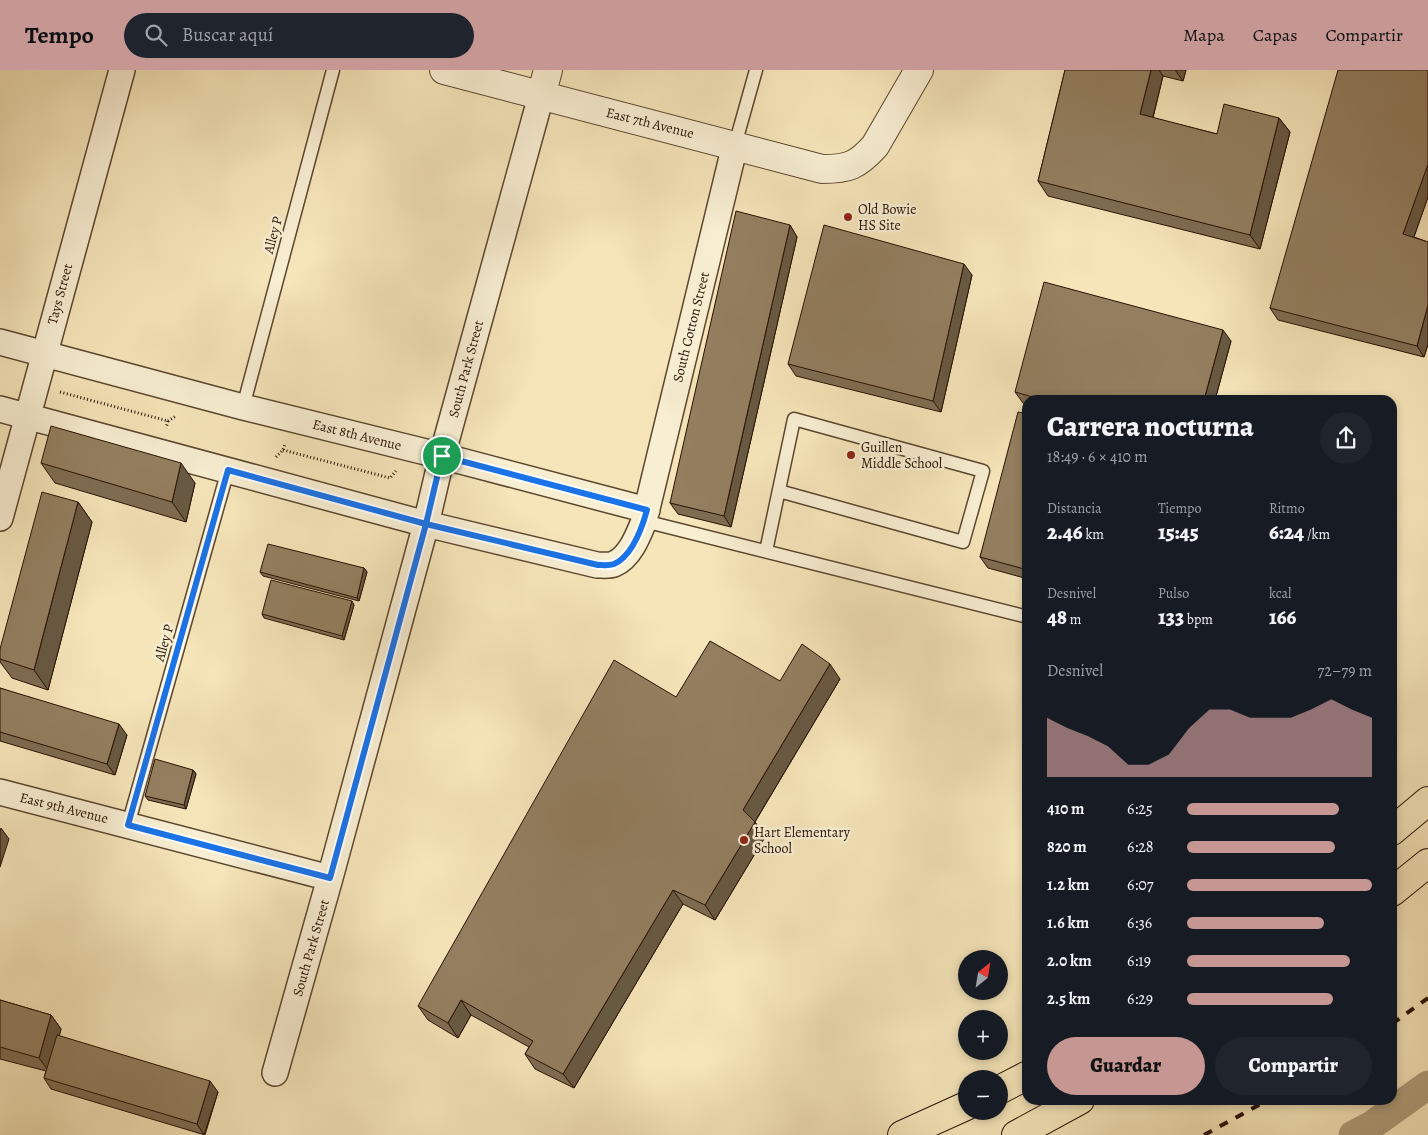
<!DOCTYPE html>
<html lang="es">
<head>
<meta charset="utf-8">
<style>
  :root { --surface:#171b24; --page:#20242c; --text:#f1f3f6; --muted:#9ea1a6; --accent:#c59692 }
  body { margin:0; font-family:Alegreya,serif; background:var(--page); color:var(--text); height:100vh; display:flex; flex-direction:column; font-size:19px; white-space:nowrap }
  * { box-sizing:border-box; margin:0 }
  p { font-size:16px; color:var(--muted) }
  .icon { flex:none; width:28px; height:28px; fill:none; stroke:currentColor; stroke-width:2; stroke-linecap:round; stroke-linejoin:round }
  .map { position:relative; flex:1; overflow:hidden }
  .panel { position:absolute; left:1022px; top:325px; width:375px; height:710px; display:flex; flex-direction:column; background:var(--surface); border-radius:15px; box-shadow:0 2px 8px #0003 }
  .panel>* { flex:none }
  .needle { width:32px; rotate:30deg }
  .fabs { position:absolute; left:958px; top:880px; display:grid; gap:10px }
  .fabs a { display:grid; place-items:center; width:50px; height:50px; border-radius:50%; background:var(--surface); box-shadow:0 2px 8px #0003; font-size:25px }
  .pin { position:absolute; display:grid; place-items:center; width:42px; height:42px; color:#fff; margin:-21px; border:2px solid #fff; border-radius:50%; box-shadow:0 1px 5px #0007 }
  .round { display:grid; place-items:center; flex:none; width:52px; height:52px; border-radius:26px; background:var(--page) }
  .headline { display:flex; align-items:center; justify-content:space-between; height:85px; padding:0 25px }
  h1 { font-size:28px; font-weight:800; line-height:38px }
  .stats { display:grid; grid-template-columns:repeat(3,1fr); gap:8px; height:85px; padding:5px 25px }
  .stats div { display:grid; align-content:center }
  .stats b { font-size:21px; font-weight:800 }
  .stats small { font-size:14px; font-weight:400 }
  .stats p { font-size:14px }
  .chart { height:140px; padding:10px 25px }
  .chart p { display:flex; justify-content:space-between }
  .chart svg { width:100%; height:90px; margin-top:5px; fill:var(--accent); opacity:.7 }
  .cta { display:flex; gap:10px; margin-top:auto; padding:10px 25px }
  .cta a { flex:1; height:58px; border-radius:30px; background:var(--accent); color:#111; font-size:20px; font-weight:800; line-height:58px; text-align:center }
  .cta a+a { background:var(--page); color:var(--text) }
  ul { padding:0 25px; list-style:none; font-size:16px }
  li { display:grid; grid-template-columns:80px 60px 1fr; align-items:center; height:38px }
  li i { height:12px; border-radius:6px; background:var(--accent) }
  header { display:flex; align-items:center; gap:30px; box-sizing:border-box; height:70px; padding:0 25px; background:var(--accent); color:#111 }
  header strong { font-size:24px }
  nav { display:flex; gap:28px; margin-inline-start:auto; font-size:18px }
  .search { width:350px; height:45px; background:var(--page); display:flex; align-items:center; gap:12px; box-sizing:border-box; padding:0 18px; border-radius:28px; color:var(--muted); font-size:19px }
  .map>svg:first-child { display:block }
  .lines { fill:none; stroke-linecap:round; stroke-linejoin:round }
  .canal { stroke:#af9d7a; stroke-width:29 }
  .service-casing { stroke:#5b462e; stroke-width:15 }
  .minor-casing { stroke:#5b462e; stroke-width:28 }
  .tertiary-casing { stroke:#5b462e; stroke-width:30 }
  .motorway-casing { stroke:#281100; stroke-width:30 }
  .path { stroke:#281100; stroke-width:3; stroke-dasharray:1 2.5; stroke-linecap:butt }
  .service { stroke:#f8eed2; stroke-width:12 }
  .minor { stroke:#f8eed2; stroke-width:25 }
  .tertiary { stroke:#f8eed2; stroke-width:28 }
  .motorway { stroke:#f5e5b9; stroke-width:28 }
  .rail { stroke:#281100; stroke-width:4; stroke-dasharray:9 9; stroke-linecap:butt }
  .wall { fill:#7e6d53; stroke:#281100 }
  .shaded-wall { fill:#675943; stroke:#281100 }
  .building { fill:#937f60; stroke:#281100 }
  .route-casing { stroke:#fff; stroke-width:10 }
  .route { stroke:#1a73e8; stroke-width:6 }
  .poi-dot { fill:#8f2418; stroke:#f8eed2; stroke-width:2 }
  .labels { text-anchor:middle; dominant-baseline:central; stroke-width:5; stroke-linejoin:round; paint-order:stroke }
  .street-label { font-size:14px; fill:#281100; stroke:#f8eed2 }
  .poi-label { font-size:14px; fill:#281100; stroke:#f8eed2; text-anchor:start }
</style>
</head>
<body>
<header>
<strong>Tempo</strong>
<div class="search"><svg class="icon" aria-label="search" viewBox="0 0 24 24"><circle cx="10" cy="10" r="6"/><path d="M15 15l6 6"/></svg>Buscar aquí</div>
<nav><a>Mapa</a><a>Capas</a><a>Compartir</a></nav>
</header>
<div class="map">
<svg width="1428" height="1065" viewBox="0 0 1428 1065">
  <rect width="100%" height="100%" fill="#f5e5b9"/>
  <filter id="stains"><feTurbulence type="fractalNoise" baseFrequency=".004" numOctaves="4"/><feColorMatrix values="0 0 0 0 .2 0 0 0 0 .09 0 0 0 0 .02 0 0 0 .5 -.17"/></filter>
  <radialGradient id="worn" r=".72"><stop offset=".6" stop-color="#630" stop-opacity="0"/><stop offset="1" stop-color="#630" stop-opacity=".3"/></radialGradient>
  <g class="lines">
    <path class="canal" d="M1353,1065l19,-10 56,-40"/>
    <defs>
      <path id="service" d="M735,75l21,-75
        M243,337l90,-337
        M644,451l384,96
        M766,481l28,-132 189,52 -20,71 -184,-51
        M128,755l100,-355"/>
      <path id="minor" d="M0,272l243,65 199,49 205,54
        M0,339l426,115 171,41c5,0 12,1 17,-1 16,-7 24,-28 30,-43l91,-376
        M0,448l122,-448
        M0,722l330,86
        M275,1003l55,-195 96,-354 16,-68 99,-360"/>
      <path id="tertiary" d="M444,0l378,99c26,0 35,-3 53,-23l44,-76
        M541,26l7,-26"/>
      <path id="motorway" d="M1392,761l36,-30
        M1392,822l36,-29
        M999,1020l29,-15
        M902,1065l64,-29
        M1016,1065l64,-35"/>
    </defs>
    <use href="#service" class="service-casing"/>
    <use href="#minor" class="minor-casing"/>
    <use href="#tertiary" class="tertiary-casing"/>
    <use href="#motorway" class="motorway-casing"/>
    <path class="path" d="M60,322l108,29 -2,7
      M168,351l8,-5
      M283,380l107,28 6,-7
      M276,387l7,-7 2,-6"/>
    <use href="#service" class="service"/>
    <use href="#minor" class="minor"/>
    <use href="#tertiary" class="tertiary"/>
    <use href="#motorway" class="motorway"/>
    <path class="rail" d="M1392,954l36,-26
      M1204,1065l64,-35"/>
  </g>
  <path class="wall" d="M1065,0h121l-3,11 -20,-5 -10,42 64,16 62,-16 11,14 -30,117 -212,-53 -10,-15z
    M1428,0v127l-14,40 14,5v102l-4,13 -146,-37 -8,-12z
    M790,155l7,12 -66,290 -53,-13 -8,-11z
    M972,205l-31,137 -145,-36 -8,-12z
    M1231,271l-16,59h-187v5l-5,-2 -8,-11z
    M1028,344v165l-40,-11 -8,-11z
    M41,393l154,20 -9,39 -131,-39z
    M78,432l14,20 -44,168 -36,-12 -12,-16v-13z
    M364,498l3,4 -8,29 -96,-25 -3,-4z
    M354,535l-10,35 -80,-22 -2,-4z
    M840,609l-85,143 10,15 -50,83 -32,-16 -109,184 -39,-19 -10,-15 4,-7 -58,-32 -13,23 -30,-18 -10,-14 258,-309z
    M0,618l127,47 -12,40 -115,-34z
    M193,700l3,4 -10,35 -38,-9 -3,-4z
    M0,930l51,15 10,14 -2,7 159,56 -13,43 -154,-46 -7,-11 2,-7 -46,-12z"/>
  <path class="shaded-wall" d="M1151,0h8l4,6 -13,53 -10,-15z
    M1175,0h11l-3,11z
    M1279,48l11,14 -30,117 -10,-14z
    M1428,94v33l-17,48 -8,-11z
    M790,155l7,12 -66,290 -7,-11z
    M964,194l8,11 -31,137 -8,-11z
    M1428,235v39l-4,13 -7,-11z
    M1223,260l8,11 -16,59h-11z
    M181,393l14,20 -9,39 -14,-20z
    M78,432l14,20 -44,168 -14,-20z
    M364,498l3,4 -8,29 -2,-3z
    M352,531l2,4 -10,35 -2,-4z
    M830,594l10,15 -87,146 -10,-15z
    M119,654l8,11 -12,40 -8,-11z
    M193,700l3,4 -10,35 -2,-4z
    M755,752l10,15 -50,83 -10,-15z
    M1,758l8,11 -9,28v-36z
    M673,820l10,14 -109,184 -11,-14z
    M461,930l10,15 -13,23 -10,-15z
    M51,945l10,14 -11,44 -11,-15z
    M210,1011l8,11 -14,43 -7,-11z"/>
  <path class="building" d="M1065,0h86l-11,44 77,20 7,-30 55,14 -29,117 -212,-54z
    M1338,0h90v94l-25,70 25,8v63l-11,41 -147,-38z
    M736,141l54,14 -66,291 -54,-13z
    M824,155l140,39 -31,137 -145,-37z
    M1044,212l179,48 -19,70h-161l-28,-8z
    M1018,342l10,2v156l-48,-13z
    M51,356l130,37 -9,39 -131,-39z
    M42,422l36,10 -44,168 -34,-11v-10z
    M268,474l96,24 -7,30 -97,-26z
    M271,510l81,21 -10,35 -80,-22z
    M710,571l70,40 22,-37 28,20 -87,146 12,12 -50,83 -32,-15 -110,184 -38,-20 8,-13 -72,-41 -13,23 -30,-17 196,-346 62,37z
    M0,618l119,36 -12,40 -107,-32z
    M155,689l38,11 -9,35 -39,-9z
    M0,930l51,15 -12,43 -39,-11z
    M57,965l153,46 -13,43 -153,-46z"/>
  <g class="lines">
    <defs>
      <path id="route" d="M442,386l-16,68 -96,354 -202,-53 100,-355 198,54 172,41c4,0 11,1 16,-1 18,-8 28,-36 33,-54l-205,-54"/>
    </defs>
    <use href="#route" class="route-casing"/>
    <use href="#route" class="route"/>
  </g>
  <g class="poi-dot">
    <circle cx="848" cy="147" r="5"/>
    <circle cx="851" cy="385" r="5"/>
    <circle cx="744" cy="770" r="5"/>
  </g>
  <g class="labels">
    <g class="street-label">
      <text transform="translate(650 53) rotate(14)">East 7th Avenue</text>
      <text transform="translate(273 165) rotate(-75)">Alley P</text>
      <text transform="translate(60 224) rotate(-75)">Tays Street</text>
      <text transform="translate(691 257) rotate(-76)">South Cotton Street</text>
      <text transform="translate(466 299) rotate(-75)">South Park Street</text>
      <text transform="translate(357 365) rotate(14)">East 8th Avenue</text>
      <text transform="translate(164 573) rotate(-74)">Alley P</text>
      <text transform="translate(64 738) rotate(14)">East 9th Avenue</text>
      <text transform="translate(311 878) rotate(-74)">South Park Street</text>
    </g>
    <g class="poi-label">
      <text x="858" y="139">Old Bowie<tspan x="858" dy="16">HS Site</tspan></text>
      <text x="861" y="377">Guillen<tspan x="861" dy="16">Middle School</tspan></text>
      <text x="754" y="762">Hart Elementary<tspan x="754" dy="16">School</tspan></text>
    </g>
  </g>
  <rect width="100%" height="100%" filter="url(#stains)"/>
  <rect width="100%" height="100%" fill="url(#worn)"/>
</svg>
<div class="fabs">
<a><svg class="needle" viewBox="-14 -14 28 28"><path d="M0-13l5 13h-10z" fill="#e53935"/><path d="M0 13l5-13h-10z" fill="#9ea1a6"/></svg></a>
<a>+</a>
<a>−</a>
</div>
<div class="pin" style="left:442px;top:386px;background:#1e9e55"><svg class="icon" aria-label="arrive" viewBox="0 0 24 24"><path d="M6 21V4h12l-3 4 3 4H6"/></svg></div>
<section class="panel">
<div class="headline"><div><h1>Carrera nocturna</h1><p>18:49 · 6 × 410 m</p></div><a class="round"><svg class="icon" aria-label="share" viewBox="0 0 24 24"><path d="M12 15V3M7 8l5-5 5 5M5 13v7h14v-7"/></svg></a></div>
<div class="stats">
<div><p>Distancia</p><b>2.46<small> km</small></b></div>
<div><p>Tiempo</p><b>15:45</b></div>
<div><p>Ritmo</p><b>6:24<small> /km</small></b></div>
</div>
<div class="stats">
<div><p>Desnivel</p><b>48<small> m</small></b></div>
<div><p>Pulso</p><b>133<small> bpm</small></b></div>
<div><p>kcal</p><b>166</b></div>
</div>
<div class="chart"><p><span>Desnivel</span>72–79 m</p>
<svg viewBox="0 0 160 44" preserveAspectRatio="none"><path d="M0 44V15L10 20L20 24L30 29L40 38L50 38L60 33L70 20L80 11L90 11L100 15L110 15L120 15L130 11L140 6L150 11L160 15V44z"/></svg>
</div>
<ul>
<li><b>410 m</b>6:25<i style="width:82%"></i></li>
<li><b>820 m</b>6:28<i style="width:80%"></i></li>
<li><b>1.2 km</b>6:07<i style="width:100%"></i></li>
<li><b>1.6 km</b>6:36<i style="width:74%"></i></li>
<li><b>2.0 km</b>6:19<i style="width:88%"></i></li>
<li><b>2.5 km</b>6:29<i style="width:79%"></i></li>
</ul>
<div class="cta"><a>Guardar</a><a>Compartir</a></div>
</section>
</div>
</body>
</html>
